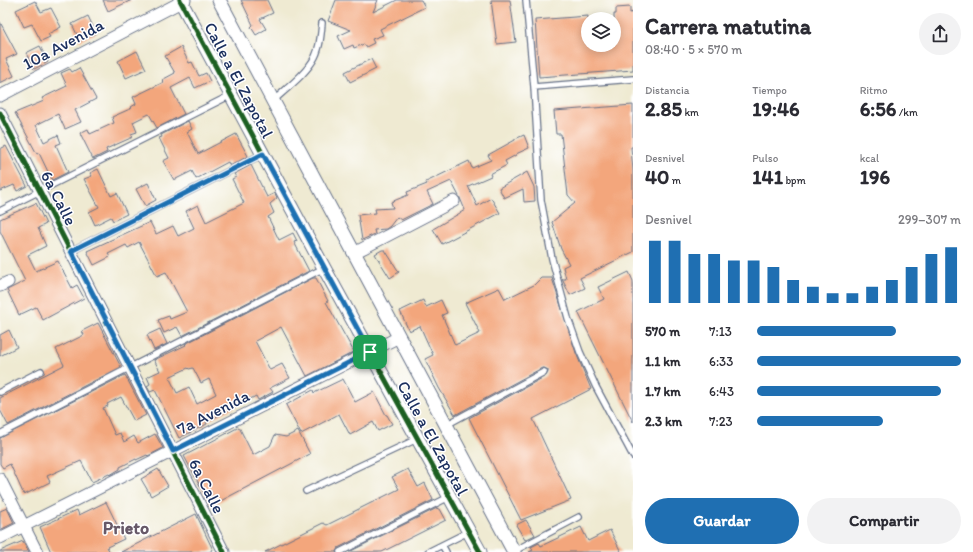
<!DOCTYPE html>
<html lang="es">
<head>
<meta charset="utf-8">
<style>
  :root { --surface:#fff; --page:#f2f2f3; --text:#2b2b33; --muted:#7c7c81; --accent:#1f6fb2 }
  body { margin:0; font-family:Itim,sans-serif; background:var(--page); color:var(--text); height:100vh; display:flex; flex-direction:column; font-size:15px; white-space:nowrap }
  * { box-sizing:border-box; margin:0 }
  p { font-size:13px; color:var(--muted) }
  .icon { flex:none; width:22px; height:22px; fill:none; stroke:currentColor; stroke-width:2; stroke-linecap:round; stroke-linejoin:round }
  .map { position:relative; flex:1; overflow:hidden }
  .sheet { display:flex; flex-direction:column; background:var(--surface); width:340px }
  .sheet>* { flex:none }
  .fabs { position:absolute; left:581px; top:12px; display:grid; gap:8px }
  .fabs a { display:grid; place-items:center; width:40px; height:40px; border-radius:50%; background:var(--surface); box-shadow:0 2px 10px #0003; font-size:20px }
  .pin { position:absolute; display:grid; place-items:center; width:34px; height:34px; color:#fff; margin:-17px; border-radius:8px; box-shadow:0 2px 6px #0006 }
  .round { display:grid; place-items:center; flex:none; width:42px; height:42px; border-radius:21px; background:var(--page) }
  .summary { display:flex; align-items:center; justify-content:space-between; height:68px; padding:0 12px }
  h1 { font-size:22px; font-weight:700; line-height:30px }
  .metrics { display:grid; grid-template-columns:repeat(3,1fr); gap:6px; height:68px; padding:4px 12px }
  .metrics div { display:grid; align-content:center }
  .metrics b { font-size:20px; font-weight:700 }
  .metrics small { font-size:11px; font-weight:400 }
  .metrics p { font-size:11px }
  .chart { height:112px; padding:8px 12px }
  .chart p { display:flex; justify-content:space-between }
  .chart svg { width:100%; height:72px; margin-top:4px; stroke:var(--accent); stroke-width:6 }
  .action { display:flex; gap:8px; margin-top:auto; padding:8px 12px }
  .action a { flex:1; height:46px; border-radius:24px; background:var(--accent); color:#fff; font-size:16px; font-weight:700; line-height:46px; text-align:center }
  .action a+a { background:var(--page); color:var(--text) }
  ul { padding:0 12px; list-style:none; font-size:13px }
  li { display:grid; grid-template-columns:64px 48px 1fr; align-items:center; height:30px }
  li i { height:10px; border-radius:5px; background:var(--accent) }
  main { display:flex; flex:1; min-height:0 }
  .map>svg:first-child { display:block }
  .building { fill:#f3a67c; fill-rule:evenodd }
  .lines { fill:none; stroke-linecap:round; stroke-linejoin:round }
  .service-casing { stroke:#657087; stroke-width:8 }
  .minor-casing { stroke:#657087; stroke-width:13 }
  .tertiary-casing { stroke:#657087; stroke-width:15 }
  .service { stroke:#fff; stroke-width:5.5 }
  .minor { stroke:#fff; stroke-width:11 }
  .tertiary { stroke:#fff; stroke-width:13 }
  .cycleway-casing { stroke:#fff; stroke-width:8 }
  .cycleway { stroke:#1b5e20; stroke-width:5 }
  .route-casing { stroke:#fff; stroke-width:8 }
  .route { stroke:#1f6fb2; stroke-width:5 }
  .labels { text-anchor:middle; dominant-baseline:central; stroke-width:3; stroke-linejoin:round; paint-order:stroke }
  .street-label { font-size:17px; fill:#1b2f5e; stroke:#fff }
  .neighbourhood-label { font-size:18px; font-weight:bold; fill:#675968; stroke:#fff }
</style>
</head>
<body>
<main>
<div class="map">
<svg width="633" height="552" viewBox="0 0 633 552">
  <rect width="100%" height="100%" fill="#fff"/>
  <filter id="ink" filterUnits="userSpaceOnUse"><feTurbulence type="fractalNoise" baseFrequency=".025" numOctaves="2"/><feDisplacementMap in="SourceGraphic" scale="8" xChannelSelector="R" yChannelSelector="G"/><feConvolveMatrix kernelMatrix="1 2 1 2 8 2 1 2 1" color-interpolation-filters="sRGB"/></filter>
  <filter id="wash" filterUnits="userSpaceOnUse"><feTurbulence type="fractalNoise" baseFrequency=".012" numOctaves="4" result="noise"/><feDisplacementMap in="SourceGraphic" scale="16" xChannelSelector="R" yChannelSelector="G"/><feGaussianBlur stdDeviation="0.9" result="paint"/><feColorMatrix in="noise" values="0 0 0 0 0 0 0 0 0 0 0 0 0 0 0 0 0 1.4 0 .05"/><feComposite in="paint" operator="in"/></filter>
  <g filter="url(#wash)">
    <rect width="100%" height="100%" fill="#efead2"/>
    <g id="blocks">
      <path class="building" d="M103,0h29l-24,11z
        M241,0h26l6,13 -13,6 6,10 -10,6 -5,-8 2,-2z
        M336,0h42l-5,12 24,-12h24l4,7 -45,22 3,6 -11,4 2,4 -8,4 -2,-3 -10,4 -1,-3 -9,4 -6,-13 13,-6 -23,-9z
        M491,0h19l6,42 -19,2z
        M35,1l6,11 10,-4 10,19 -13,7 2,3 -9,4 -9,-17 -8,3 -8,-17z
        M630,7v6l3,-1v58l-94,7 -4,-57 53,-4v29h26v-31h2v-6z
        M88,16l8,17 -16,8 -8,-17z
        M0,22l17,32 -11,5 8,17 -14,7z
        M40,46l8,16 -14,7 -8,-16z
        M181,47l8,16 3,-1 7,14 7,-3 4,8 -15,7 -5,-10 -19,10 13,26 -27,14 -8,-14 -16,8 4,10 -6,2 2,3 -27,12 1,3 -14,7 -13,-26 8,-4 2,5 24,-11 -2,-6 20,-9 -1,-1 5,-3 -3,-7 31,-15 -2,-2 13,-7 -10,-17z
        M137,51l9,18 -20,9 -8,-17z
        M371,59l5,10 -26,13 -5,-10z
        M79,68l17,31 -21,11 6,12 -16,7 -7,-15 -22,11 8,17 14,-7 3,8 -5,2 12,27 -16,8 -13,-27 -2,1 -22,-41 29,-12 -2,-3 25,-12 -6,-13 9,-4 2,3z
        M633,105v42h-2l2,24v81l-53,26 5,10 -15,7 -8,-16h4l-3,-12 6,-3 -8,-15 -9,-27 23,-19 -7,-8 -7,-61h-5l-2,-23z
        M188,121l4,8 -5,3 11,22 38,-20 12,22 -18,10 -2,-4 -32,17 -4,-8 -18,9 -11,-19 6,-3 -10,-20 3,-1 -1,-2z
        M524,135l5,13 -13,6v1l-11,6 2,4 -17,9 1,2 -23,10 9,20 14,-8 9,15 -58,31 -9,-15 32,-19 -5,-12 -9,-17 -24,11 6,12 -32,16 -4,-3 -7,9 -4,3 -12,1 1,4 -13,6 -4,-25 18,-2 -1,-4 18,-1 -2,-6 17,-7 -1,-3 20,-8 -1,-2 43,-21 3,7 19,-8 -3,-5 27,-15v-1z
        M6,146l21,40 -10,5 -3,-6 -14,6v-42z
        M251,165l16,32 8,-4 2,5 -7,6 4,9 -6,4 11,23 14,-7 4,8 -3,1 15,29 -127,65 -5,-9 -13,6 -6,-13 11,-4 1,3 17,-7 -21,-40 -9,4 -18,-34 -11,6 -2,-3 -18,9 2,3 -16,8 -7,-14 63,-29 6,12 17,-8 5,10 16,-8 -8,-17 12,-6 8,17 38,-19 -12,-24 4,-2 -2,-3z
        M98,169l13,27 6,-3 10,21 -14,7 -2,-4 -16,8 -6,-13 10,-5 -15,-28 8,-3 -2,-3z
        M527,172l7,15 1,14 -11,1 -1,-13 -19,9 -5,-10z
        M148,183l8,17 -11,6 -9,-17z
        M36,203l10,21 -8,4 8,18 -18,9 8,16 22,-10 14,27 5,-3 7,13 -41,22 -7,-13 -17,8 -12,-25 18,-9 -25,-50v-12z
        M382,250h3l14,22 -9,6 -15,-24z
        M629,272l4,9v141l-55,-110 26,-13 -6,-12z
        M313,278h3l12,23 -2,1 28,50 -47,24 -26,-49 -26,14 15,29 12,-6 8,14 -20,10 3,4 -15,8 -2,-4 -50,26 1,2 -28,14 -24,-48 -5,2 -3,-6 3,-2 -3,-7 13,-6 -6,-11 32,-15 -1,-1zM188,368l1,1 4,-1 8,15 8,-4 7,15 -19,10 -8,-17 -12,6 -8,-16z
        M541,278h11l24,75 15,36 -58,30 38,81 -50,20 -52,-102 77,-42 2,-4v-2l-4,-2h-2l-87,47 -16,-27 -14,-29 8,-4 -13,-29 -11,5 -9,-20 23,-11 3,7 15,-7 6,13 -5,2 13,30 25,-12 -15,-30 34,-15 6,11 29,-14z
        M98,323l23,44 -113,58 -8,-15v-12l64,-33 -8,-16 28,-14 -2,-4z
        M160,329l7,15 -13,6 -7,-15z
        M9,330l8,17 -17,9v-21z
        M125,375l21,40 -12,6 -13,-24 -14,7 1,2 -5,2 12,27 5,-2 4,9 10,-6 4,7 17,-9 8,14 -15,8 -1,-1 -11,5v-1l-16,8v2l-10,6 -1,-1 -17,8 -11,-21 -34,15 3,6 -26,13 -14,-31 -7,4 -3,-4v-26z
        M343,379l12,23 19,-10 12,23h1l5,9 -14,7 -5,-9 -23,13 -11,-21 -38,20 -15,-29 27,-15 1,3z
        M239,427l14,28 17,-9 5,-11 11,2 12,-6 12,23 -99,52 -27,-50z
        M158,469l10,17 -17,10 -10,-17z
        M408,469l10,18 7,-4 8,17 -95,48 -2,4h-71l58,-29 4,2 72,-36 -7,-12z
        M106,502l18,37 -17,8 3,5h-59l-11,-25 37,-17 2,5z
        M7,508l7,15 -14,7v-19z
        M437,508l1,1h2l6,11 -64,32h-33z
        M196,514l17,36 -4,2h-88z
        M526,520l9,15 -10,5 -9,-15z
        M581,527l7,14 22,-11 11,22h-92l4,-2 -2,-3 8,-4 2,3z
        M23,541l6,11h-29v-1z"/>
    </g>
  </g>
  <g filter="url(#ink)">
    <use href="#blocks" fill-opacity="0" stroke="#657087" stroke-width="1"/>
    <g class="lines">
      <defs>
        <path id="service" d="M526,0l8,87 7,113 11,59 16,59 12,34 16,35 37,69
          M534,87l99,-8
          M273,101c13,-12 34,-28 42,-44 5,-10 6,-22 7,-34
          M0,211l231,-116
          M71,251l192,-97
          M0,392l41,-21
          M446,425l98,-53
          M0,434l324,-166
          M306,491l111,-52
          M442,545l4,7
          M514,551l65,-34
          M340,552l109,-55
          M428,552l40,-20"/>
        <path id="minor" d="M0,96l185,-96
          M0,113l224,439
          M354,253l100,-52
          M0,286l8,-4
          M0,479l37,73
          M0,538l399,-201"/>
        <path id="tertiary" d="M180,0l144,268 156,284
          M219,0l295,552"/>
      </defs>
      <use href="#service" class="service-casing"/>
      <use href="#minor" class="minor-casing"/>
      <use href="#tertiary" class="tertiary-casing"/>
      <use href="#service" class="service"/>
      <use href="#minor" class="minor"/>
      <use href="#tertiary" class="tertiary"/>
      <defs>
        <path id="cycleway" d="M180,0l144,268 156,284
          M0,113l224,439"/>
      </defs>
      <use href="#cycleway" class="cycleway-casing"/>
      <use href="#cycleway" class="cycleway"/>
    </g>
  </g>
  <g class="lines" filter="url(#ink)">
    <defs>
      <path id="route" d="M263,154l107,198 -197,99 -102,-200z"/>
    </defs>
    <use href="#route" class="route-casing"/>
    <use href="#route" class="route"/>
  </g>
  <g class="labels">
    <g class="street-label">
      <text transform="translate(63 44) rotate(-28)">10a Avenida</text>
      <text transform="translate(239 80) rotate(62)">Calle a El Zapotal</text>
      <text transform="translate(59 198) rotate(63)">6a Calle</text>
      <text transform="translate(213 412) rotate(-27)">7a Avenida</text>
      <text transform="translate(433 438) rotate(61)">Calle a El Zapotal</text>
      <text transform="translate(207 486) rotate(63)">6a Calle</text>
    </g>
    <g class="neighbourhood-label">
      <text x="126" y="528">Prieto</text>
    </g>
  </g>
</svg>
<div class="fabs">
<a><svg class="icon" aria-label="layers" viewBox="0 0 24 24"><path d="M12 4l9 5-9 5-9-5zM3 14l9 5 9-5"/></svg></a>
</div>
<div class="pin" style="left:370px;top:352px;background:#1e9e55"><svg class="icon" aria-label="arrive" viewBox="0 0 24 24"><path d="M6 21V4h12l-3 4 3 4H6"/></svg></div>
</div>
<section class="sheet">
<div class="summary"><div><h1>Carrera matutina</h1><p>08:40 · 5 × 570 m</p></div><a class="round"><svg class="icon" aria-label="share" viewBox="0 0 24 24"><path d="M12 15V3M7 8l5-5 5 5M5 13v7h14v-7"/></svg></a></div>
<div class="metrics">
<div><p>Distancia</p><b>2.85<small> km</small></b></div>
<div><p>Tiempo</p><b>19:46</b></div>
<div><p>Ritmo</p><b>6:56<small> /km</small></b></div>
</div>
<div class="metrics">
<div><p>Desnivel</p><b>40<small> m</small></b></div>
<div><p>Pulso</p><b>141<small> bpm</small></b></div>
<div><p>kcal</p><b>196</b></div>
</div>
<div class="chart"><p><span>Desnivel</span>299–307 m</p>
<svg viewBox="0 0 160 44" preserveAspectRatio="none"><path d="M5 44V6M15 44V6M25 44V14M35 44V14M45 44V18M55 44V18M65 44V22M75 44V30M85 44V34M95 44V38M105 44V38M115 44V34M125 44V30M135 44V22M145 44V14M155 44V10"/></svg>
</div>
<ul>
<li><b>570 m</b>7:13<i style="width:68%"></i></li>
<li><b>1.1 km</b>6:33<i style="width:100%"></i></li>
<li><b>1.7 km</b>6:43<i style="width:90%"></i></li>
<li><b>2.3 km</b>7:23<i style="width:62%"></i></li>
</ul>
<div class="action"><a>Guardar</a><a>Compartir</a></div>
</section>
</main>
</body>
</html>
